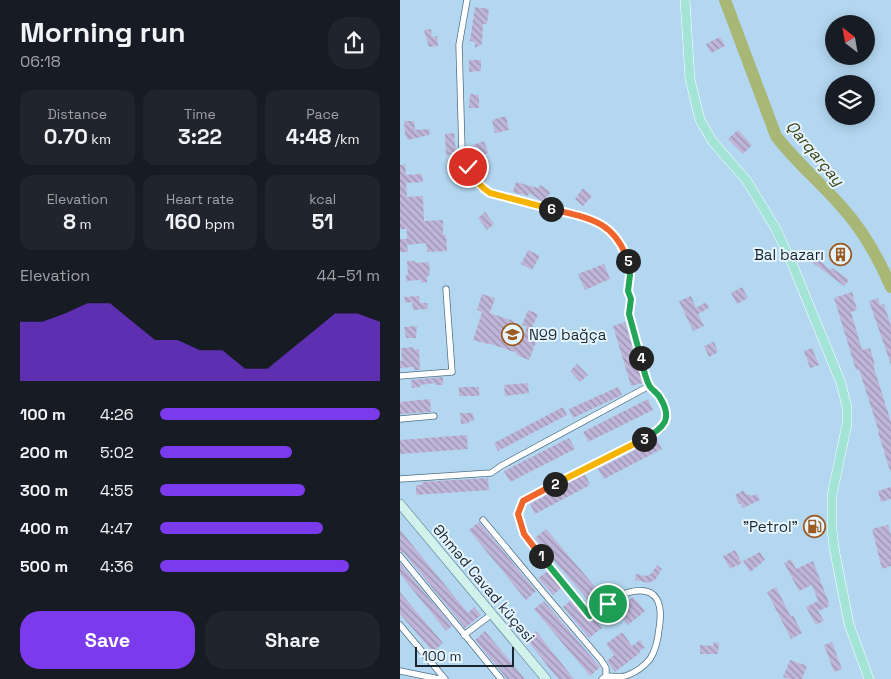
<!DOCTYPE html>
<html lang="en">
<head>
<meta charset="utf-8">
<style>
  :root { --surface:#171b24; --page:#20242c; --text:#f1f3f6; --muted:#9ea1a6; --accent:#7c3aed }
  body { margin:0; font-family:"Space Grotesk",sans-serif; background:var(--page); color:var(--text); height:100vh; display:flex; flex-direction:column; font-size:19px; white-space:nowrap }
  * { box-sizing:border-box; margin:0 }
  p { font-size:16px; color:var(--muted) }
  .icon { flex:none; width:28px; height:28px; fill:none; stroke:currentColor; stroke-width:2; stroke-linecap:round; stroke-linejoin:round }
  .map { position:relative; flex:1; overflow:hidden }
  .panel { display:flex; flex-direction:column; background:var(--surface); width:400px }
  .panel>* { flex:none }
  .needle { width:32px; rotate:329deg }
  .buttons { position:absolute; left:425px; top:15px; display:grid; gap:10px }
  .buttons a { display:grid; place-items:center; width:50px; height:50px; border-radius:50%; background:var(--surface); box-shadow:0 2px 12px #0003; font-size:25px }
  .scale { position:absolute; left:15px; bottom:12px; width:99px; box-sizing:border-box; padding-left:5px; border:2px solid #18262f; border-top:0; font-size:14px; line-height:18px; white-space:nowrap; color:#18262f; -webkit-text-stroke:4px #e6f5ff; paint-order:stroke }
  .pin { position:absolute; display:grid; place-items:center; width:42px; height:42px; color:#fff; margin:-21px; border:2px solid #fff; border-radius:50%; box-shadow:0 1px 5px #0007 }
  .km { position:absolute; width:25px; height:25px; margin:-12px; border-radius:50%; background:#222; color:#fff; font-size:14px; line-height:25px; text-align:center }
  .round { display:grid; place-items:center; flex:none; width:52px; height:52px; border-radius:20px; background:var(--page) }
  .headline { display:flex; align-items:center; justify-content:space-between; height:85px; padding:0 20px }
  h1 { font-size:28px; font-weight:700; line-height:38px }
  .metrics { display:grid; grid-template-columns:repeat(3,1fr); gap:8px; height:85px; padding:5px 20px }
  .metrics div { display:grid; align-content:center; border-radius:12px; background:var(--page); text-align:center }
  .metrics b { font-size:21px; font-weight:700 }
  .metrics small { font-size:14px; font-weight:400 }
  .metrics p { font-size:14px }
  .chart { height:140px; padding:10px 20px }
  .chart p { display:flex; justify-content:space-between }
  .chart svg { width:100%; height:90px; margin-top:5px; fill:var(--accent); opacity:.7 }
  .action { display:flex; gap:10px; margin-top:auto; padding:10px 20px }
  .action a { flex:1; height:58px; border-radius:20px; background:var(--accent); color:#fff; font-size:20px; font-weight:700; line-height:58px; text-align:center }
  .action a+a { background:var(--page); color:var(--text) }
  ul { padding:0 20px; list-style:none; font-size:16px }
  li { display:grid; grid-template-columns:80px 60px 1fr; align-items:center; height:38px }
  li i { height:12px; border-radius:6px; background:var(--accent) }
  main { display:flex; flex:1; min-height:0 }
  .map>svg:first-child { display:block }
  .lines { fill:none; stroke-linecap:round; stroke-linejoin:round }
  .river { stroke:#a9b776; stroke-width:12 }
  .building { fill:url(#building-back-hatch) }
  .street-casing { stroke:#4f7086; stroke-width:7 }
  .secondary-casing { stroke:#4f7086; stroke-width:10 }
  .primary-casing { stroke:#fff; stroke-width:10 }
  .street { stroke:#fff; stroke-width:5.5 }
  .secondary { stroke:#d1f2eb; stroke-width:9 }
  .primary { stroke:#a3e4d7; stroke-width:9 }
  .split-1-casing { stroke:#fff; stroke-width:10 }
  .split-2-casing { stroke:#fff; stroke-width:10 }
  .split-3-casing { stroke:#fff; stroke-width:10 }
  .split-4-casing { stroke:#fff; stroke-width:10 }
  .split-5-casing { stroke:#fff; stroke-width:10 }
  .split-6-casing { stroke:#fff; stroke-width:10 }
  .split-7-casing { stroke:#fff; stroke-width:10 }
  .split-1 { stroke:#22a559; stroke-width:6 }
  .split-2 { stroke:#f0652b; stroke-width:6 }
  .split-3 { stroke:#f5b400; stroke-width:6 }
  .split-4 { stroke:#22a559; stroke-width:6 }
  .split-5 { stroke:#22a559; stroke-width:6 }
  .split-6 { stroke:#f0652b; stroke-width:6 }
  .split-7 { stroke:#f5b400; stroke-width:6 }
  .labels { text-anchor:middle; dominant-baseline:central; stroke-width:4; stroke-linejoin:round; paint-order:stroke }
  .poi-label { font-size:15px; fill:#18262f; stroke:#e6f5ff; text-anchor:end }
  .street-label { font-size:15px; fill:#18262f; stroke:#e6f5ff }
  .water-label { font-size:16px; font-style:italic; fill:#3b4313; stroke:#e6f5ff }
</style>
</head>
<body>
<main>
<section class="panel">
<div class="headline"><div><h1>Morning run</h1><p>06:18</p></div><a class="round"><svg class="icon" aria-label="share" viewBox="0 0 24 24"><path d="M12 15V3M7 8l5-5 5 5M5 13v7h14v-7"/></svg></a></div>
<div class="metrics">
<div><p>Distance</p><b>0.70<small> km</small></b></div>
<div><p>Time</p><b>3:22</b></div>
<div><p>Pace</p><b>4:48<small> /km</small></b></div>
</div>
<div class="metrics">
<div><p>Elevation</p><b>8<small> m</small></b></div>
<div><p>Heart rate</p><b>160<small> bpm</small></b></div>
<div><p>kcal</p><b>51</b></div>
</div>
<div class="chart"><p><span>Elevation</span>44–51 m</p>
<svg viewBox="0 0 160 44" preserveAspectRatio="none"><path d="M0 44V15L10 15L20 11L30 6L40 6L50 15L60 24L70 24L80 29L90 29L100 38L110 38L120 29L130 20L140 11L150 11L160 15V44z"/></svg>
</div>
<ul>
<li><b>100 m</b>4:26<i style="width:100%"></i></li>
<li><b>200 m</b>5:02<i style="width:60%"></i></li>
<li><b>300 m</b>4:55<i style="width:66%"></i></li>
<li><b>400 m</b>4:47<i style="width:74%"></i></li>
<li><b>500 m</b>4:36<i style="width:86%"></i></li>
</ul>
<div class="action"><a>Save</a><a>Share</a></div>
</section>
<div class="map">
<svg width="491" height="679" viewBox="0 0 491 679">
  <defs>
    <pattern id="building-back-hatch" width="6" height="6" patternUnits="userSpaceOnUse" patternTransform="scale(1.25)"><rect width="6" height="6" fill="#bfb5d9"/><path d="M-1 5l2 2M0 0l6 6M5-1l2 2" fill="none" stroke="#9a93b0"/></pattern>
  </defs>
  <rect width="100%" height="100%" fill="#b3d7f0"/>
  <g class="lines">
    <path class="river" d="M325,0l51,136c19,25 44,46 65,70 22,24 37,51 50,81"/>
  </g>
  <path class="building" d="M75,7l14,2 -2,15h-4l-1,20 -7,4v-6l-5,-1z
    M31,29l1,8 5,-1 1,10 -9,1 -5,-17z
    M320,37l5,9 -14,7 -5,-9z
    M69,60h12v11l-12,1z
    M70,94l9,1v13h-10z
    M106,116l3,14 -14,3 -3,-13z
    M4,121h10l1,9 15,-1 -1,6 -21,5 -3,-6z
    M338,130l14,15 -9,9 -15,-15z
    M54,133l2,21 -10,1 -1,-21z
    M84,141l4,12 -12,4 -3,-12z
    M5,164l1,11 16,-1 1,8 -17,1 1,14 16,-1 1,25 19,-1v15h3l1,16 -20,1 -1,-9 -19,2 1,7h-8v-13h7v-10h-7v-64z
    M116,182l22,6 2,-3 11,7 -8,10 -14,-9 -1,3 -15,-4z
    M183,188l9,8 -9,10 -8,-7z
    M85,212l9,12 -7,6 -9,-12z
    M440,247l11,12 -6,7 -12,-11z
    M128,250l12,6 -8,14 -11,-6z
    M417,258l13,12 2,-2 17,12 -5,6 -31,-23z
    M7,261h8v2l14,-1 1,13 -3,1v6l-6,1v-3l-15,1v-6h2z
    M204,264l6,15 -25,11 -7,-16z
    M342,287l6,11 -11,6 -6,-11z
    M452,292l5,18 -6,2 11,38 8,-2 5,17h-2l18,57v49h-1l-12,-39h1l-20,-63 -3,1 -22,-72z
    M82,294l13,4 -5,15 24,8 -4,13 12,4 5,-11 -5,-2 6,-15 10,4 -6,14 8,3 -11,29 -13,-5 1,-2 -29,-10 -1,1 -14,-4 9,-28 -5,-2z
    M19,296l1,7h7l1,6 -15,1 -1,-8 -7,1 -1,-6z
    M291,296l5,12 10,-6 3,6 -11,6 6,12 -11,5 -14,-30z
    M478,298l2,7 4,-1 7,22v39l-22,-64z
    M225,322l18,61 -12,3 -18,-60z
    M17,326l-1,12h-10l-2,-11z
    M314,342l4,10 -9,5 -5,-11z
    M14,347v3l5,-1 1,21h-6v-3l-14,1v-7h2l-1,-13z
    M412,348l7,17 -9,3 -6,-17z
    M177,364l11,11 -8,7 -10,-11z
    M43,377v8h-8v-2l-15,2v2l-8,1 -1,-8z
    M128,383l1,10 -24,3 -1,-11z
    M59,387h20v9h-20z
    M218,387l4,8 -49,23 -4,-9z
    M30,399l1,13 -31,2v-12z
    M248,399l5,11 -65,32 -5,-10z
    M163,407l4,8 -69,36 -4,-8z
    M60,413h13l1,8h-5v2l-8,1z
    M67,435l1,14 -68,5v-14z
    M169,438l6,11 -65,33 -6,-11z
    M257,439l5,10 -58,30 -6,-10z
    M185,474l5,11 -55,29 -5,-10z
    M88,478l1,12 -73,5v-10h6v-3z
    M491,487v12l-10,3 -3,-11z
    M344,490l2,5 3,-1 2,2 6,-2 3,6 -17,8 -2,-4h-2l-4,-9z
    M79,522l57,69 -10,9 -57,-70z
    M488,525l3,10v31l-9,3 -10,-40z
    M146,529l56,66 -11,9 -56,-66z
    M0,530l68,83 6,-6 7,8 -16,13 -61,-75 -4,-2z
    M335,550l7,13 -12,6 -7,-13z
    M360,552l5,8 -15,12 -7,-11z
    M391,559l5,10 17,-8 16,42 -1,4 -10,4 6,10 -8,4 -10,-18 12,-6 -6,-16 -13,6 -15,-28z
    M0,563l52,63 -6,5 -46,-57z
    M257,565l5,4 -7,11 -7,3 -13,-3 1,-6 10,2 6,-3z
    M148,571l13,17 -8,7 -15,-17z
    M376,587l15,30 2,-2 9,18 -11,6 -24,-47z
    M0,592l43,51 -10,9 -33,-38z
    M233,597l12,14 -17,14 -12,-15z
    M171,600l16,19 3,3 4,-3 8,9 -13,10 -26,-31z
    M144,601l56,66 -10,9 -56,-67z
    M85,631l40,48h-18l-7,-9 -25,-30z
    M136,631l30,38 8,10h-15l-6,-6 -27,-35z
    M222,632l10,14 8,-6 5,7 -6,5 1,1 -25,19 -8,-11 7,-6 -8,-11z
    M314,642l5,1 -1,11h-18v-9l13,1z
    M432,642l10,27 -8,3 -10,-27z
    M390,660l17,6 -5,13h-13l-6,-2z"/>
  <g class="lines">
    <defs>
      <path id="street" d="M67,0l-8,45 3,106 12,28 7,9 9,5 14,5 86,20 20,13 12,17 8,19 1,8 -3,16 3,8 -2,15 2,10 18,62
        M0,376l52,-4 -6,-83
        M0,419l34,-3
        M0,479l91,-6 10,-7 148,-80c13,12 25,30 10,45l-136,70 -5,13 6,20 66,82c12,-8 25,-21 40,-24 29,-7 33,14 29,37 -1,10 -3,21 -9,30 -5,6 -14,13 -22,16 -5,3 -16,1 -22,1l-4,3
        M83,520l60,72 58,68 5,8v8
        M0,556l101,123
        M0,625l45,54
        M64,635l28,-21
        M0,671l39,8"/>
      <path id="secondary" d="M0,504l146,175"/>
      <path id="primary" d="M285,0l5,79 10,41 13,22 34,39 29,48 15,32 50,122 6,24v17l-15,71v34l2,19 15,76 20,55"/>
    </defs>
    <use href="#street" class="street-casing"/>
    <use href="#secondary" class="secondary-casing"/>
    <use href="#primary" class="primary-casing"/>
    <use href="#street" class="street"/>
    <use href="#secondary" class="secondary"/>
    <use href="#primary" class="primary"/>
  </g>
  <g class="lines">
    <defs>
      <path id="split-1" d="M141,556l49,60 18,-12"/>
      <path id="split-2" d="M141,556l-17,-22 -6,-20 5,-13 32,-17"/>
      <path id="split-3" d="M155,484l89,-45"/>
      <path id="split-4" d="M241,358c2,9 4,19 8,27 2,4 7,7 10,11 15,23 5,32 -15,43"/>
      <path id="split-5" d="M228,261l2,14 -2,16 3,8 -2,15 12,44"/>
      <path id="split-6" d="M151,209c37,9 63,11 77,52"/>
      <path id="split-7" d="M68,167c5,11 11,19 22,26l61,16"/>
    </defs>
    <use href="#split-1" class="split-1-casing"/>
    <use href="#split-2" class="split-2-casing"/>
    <use href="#split-3" class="split-3-casing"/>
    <use href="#split-4" class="split-4-casing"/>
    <use href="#split-5" class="split-5-casing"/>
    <use href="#split-6" class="split-6-casing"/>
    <use href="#split-7" class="split-7-casing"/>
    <use href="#split-1" class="split-1"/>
    <use href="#split-2" class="split-2"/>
    <use href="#split-3" class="split-3"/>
    <use href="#split-4" class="split-4"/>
    <use href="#split-5" class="split-5"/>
    <use href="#split-6" class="split-6"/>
    <use href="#split-7" class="split-7"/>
  </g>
  <defs>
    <symbol id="building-ring" viewBox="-11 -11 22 22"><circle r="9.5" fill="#e6f5ff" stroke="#9b5b23" stroke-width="1.5"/><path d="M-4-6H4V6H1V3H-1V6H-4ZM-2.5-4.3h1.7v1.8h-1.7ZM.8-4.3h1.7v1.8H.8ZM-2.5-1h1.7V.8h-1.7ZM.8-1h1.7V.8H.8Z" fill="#9b5b23"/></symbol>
    <symbol id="school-ring" viewBox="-11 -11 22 22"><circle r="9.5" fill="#e6f5ff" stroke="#9b5b23" stroke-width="1.5"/><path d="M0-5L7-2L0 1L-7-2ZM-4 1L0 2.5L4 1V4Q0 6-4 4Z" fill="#9b5b23"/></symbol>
    <symbol id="fuel-ring" viewBox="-11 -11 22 22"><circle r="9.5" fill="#e6f5ff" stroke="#9b5b23" stroke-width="1.5"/><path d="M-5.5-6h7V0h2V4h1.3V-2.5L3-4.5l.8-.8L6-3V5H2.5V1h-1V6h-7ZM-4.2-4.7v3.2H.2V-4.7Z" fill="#9b5b23"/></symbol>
  </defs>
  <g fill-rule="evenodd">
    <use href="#building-ring" x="428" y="242" width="25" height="25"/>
    <use href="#school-ring" x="100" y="322" width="25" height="25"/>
    <use href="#fuel-ring" x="402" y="514" width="25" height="25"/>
  </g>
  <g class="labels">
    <g class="poi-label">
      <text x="424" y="254">Bal bazarı</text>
      <text x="129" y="334" text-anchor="start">№9 bağça</text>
      <text x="398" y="526">"Petrol"</text>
    </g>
    <g class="street-label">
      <text transform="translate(84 583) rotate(50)">Əhməd Cavad küçəsi</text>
    </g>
    <g class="water-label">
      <text transform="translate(415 153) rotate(50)">Qarqarçay</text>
    </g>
  </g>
</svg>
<div class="buttons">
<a><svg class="needle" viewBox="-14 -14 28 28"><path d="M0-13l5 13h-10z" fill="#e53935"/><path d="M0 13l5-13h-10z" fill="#9ea1a6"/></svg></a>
<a><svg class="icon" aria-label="layers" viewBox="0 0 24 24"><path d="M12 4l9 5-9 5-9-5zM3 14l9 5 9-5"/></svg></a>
</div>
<div class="scale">100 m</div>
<div class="pin" style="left:208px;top:604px;background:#1e9e55"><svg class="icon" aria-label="arrive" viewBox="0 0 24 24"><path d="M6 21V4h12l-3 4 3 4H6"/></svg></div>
<div class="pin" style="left:68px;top:167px;background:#d93025"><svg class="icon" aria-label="check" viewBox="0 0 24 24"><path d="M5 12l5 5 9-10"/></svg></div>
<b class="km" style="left:141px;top:556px">1</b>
<b class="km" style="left:155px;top:484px">2</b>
<b class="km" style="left:244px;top:439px">3</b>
<b class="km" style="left:241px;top:358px">4</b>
<b class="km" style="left:228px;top:261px">5</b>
<b class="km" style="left:151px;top:209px">6</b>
</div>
</main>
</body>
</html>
